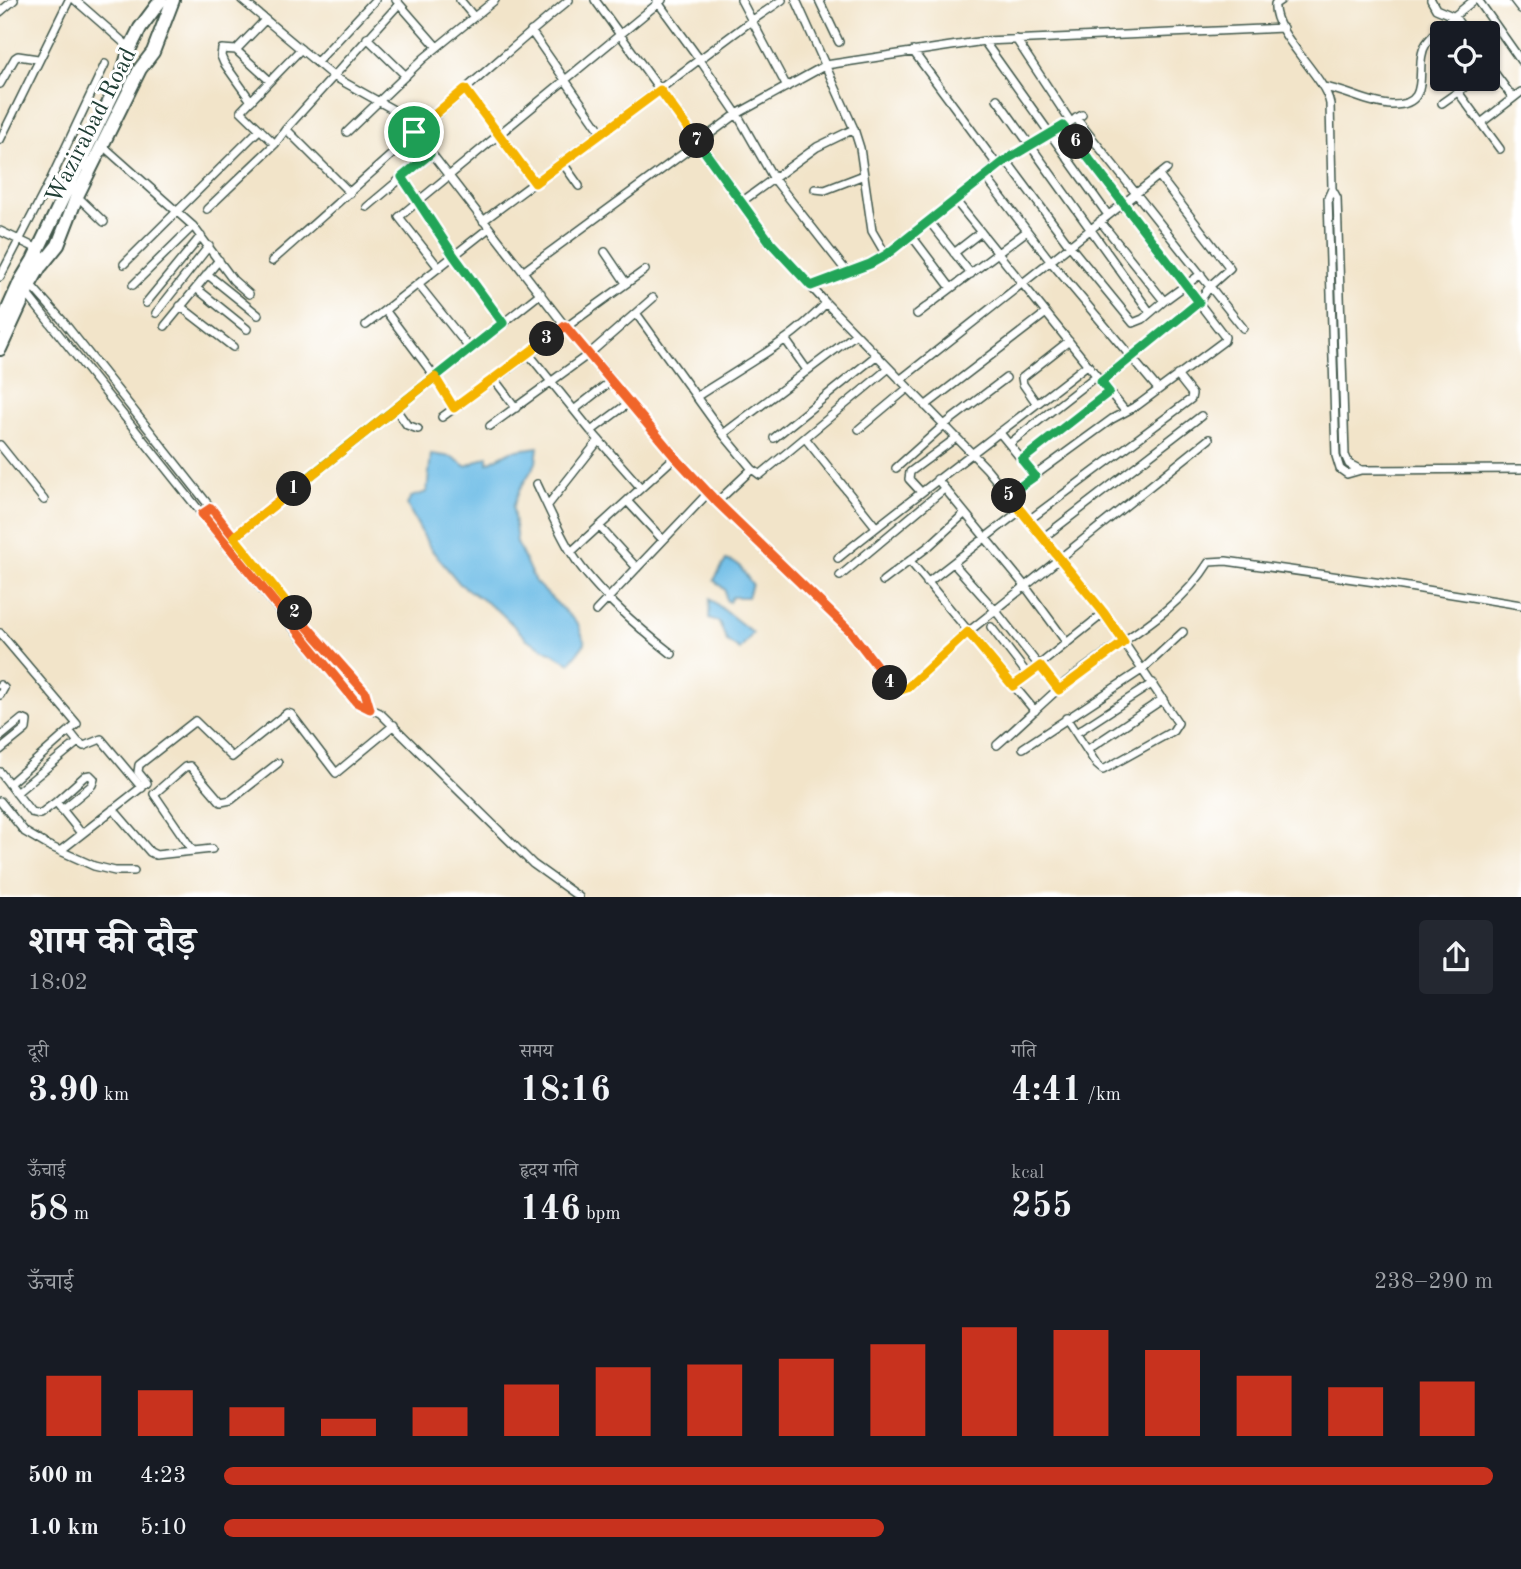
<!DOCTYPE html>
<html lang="hi">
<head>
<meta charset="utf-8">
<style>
  :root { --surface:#171b24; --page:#242831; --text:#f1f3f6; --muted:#9ea1a6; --accent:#c8321e }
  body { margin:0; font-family:"Old Standard TT","Noto Serif Devanagari",serif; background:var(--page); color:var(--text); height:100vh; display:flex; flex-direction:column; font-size:26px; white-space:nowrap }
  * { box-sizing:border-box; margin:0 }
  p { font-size:23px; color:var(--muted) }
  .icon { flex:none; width:38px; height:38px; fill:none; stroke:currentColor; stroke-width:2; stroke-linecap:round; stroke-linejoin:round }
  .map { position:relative; height:897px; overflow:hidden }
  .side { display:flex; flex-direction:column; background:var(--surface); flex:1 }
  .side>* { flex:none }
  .tools { position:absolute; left:1430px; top:21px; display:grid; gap:14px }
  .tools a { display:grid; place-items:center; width:70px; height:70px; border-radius:7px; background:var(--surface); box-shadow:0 2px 5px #0004; font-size:35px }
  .pin { position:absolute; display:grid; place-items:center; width:60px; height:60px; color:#fff; margin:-30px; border:4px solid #fff; border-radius:50%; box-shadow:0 2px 7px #0007 }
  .km { position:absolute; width:35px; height:35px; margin:-18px; border-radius:50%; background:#222; color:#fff; font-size:19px; line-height:35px; text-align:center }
  .round { display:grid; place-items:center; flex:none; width:74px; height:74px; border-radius:7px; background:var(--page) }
  .overview { display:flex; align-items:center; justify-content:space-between; height:119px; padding:0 28px }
  h1 { font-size:38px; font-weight:700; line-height:52px }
  .stats { display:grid; grid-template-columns:repeat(3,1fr); gap:10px; height:119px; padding:7px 28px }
  .stats div { display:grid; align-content:center }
  .stats b { font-size:35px; font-weight:700 }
  .stats small { font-size:19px; font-weight:400 }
  .stats p { font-size:19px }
  .chart { height:196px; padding:14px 28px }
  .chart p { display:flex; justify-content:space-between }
  .chart svg { width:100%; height:126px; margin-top:7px; stroke:var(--accent); stroke-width:6 }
  ul { padding:0 28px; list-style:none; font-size:23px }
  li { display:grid; grid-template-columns:112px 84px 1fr; align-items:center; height:52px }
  li i { height:18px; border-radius:9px; background:var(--accent) }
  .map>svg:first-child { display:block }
  .water { fill:#6bbbe6; stroke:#457c8d; stroke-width:2 }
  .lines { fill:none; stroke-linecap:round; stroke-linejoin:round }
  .minor-casing { stroke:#3f564a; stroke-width:10 }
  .trunk-casing { stroke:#3f564a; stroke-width:16 }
  .minor { stroke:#fff; stroke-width:7 }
  .trunk { stroke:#fff; stroke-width:12 }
  .split-1-casing { stroke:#fff; stroke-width:14 }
  .split-2-casing { stroke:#fff; stroke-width:14 }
  .split-3-casing { stroke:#fff; stroke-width:14 }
  .split-4-casing { stroke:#fff; stroke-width:14 }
  .split-5-casing { stroke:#fff; stroke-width:14 }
  .split-6-casing { stroke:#fff; stroke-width:14 }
  .split-7-casing { stroke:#fff; stroke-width:14 }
  .split-8-casing { stroke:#fff; stroke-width:14 }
  .split-1 { stroke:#22a559; stroke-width:9 }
  .split-2 { stroke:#f0652b; stroke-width:9 }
  .split-3 { stroke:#f5b400; stroke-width:9 }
  .split-4 { stroke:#f0652b; stroke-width:9 }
  .split-5 { stroke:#f5b400; stroke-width:9 }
  .split-6 { stroke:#22a559; stroke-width:9 }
  .split-7 { stroke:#22a559; stroke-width:9 }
  .split-8 { stroke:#f5b400; stroke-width:9 }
  .labels { text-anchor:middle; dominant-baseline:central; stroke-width:6; stroke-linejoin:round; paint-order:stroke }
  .street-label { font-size:24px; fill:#1f3d34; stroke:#fff }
</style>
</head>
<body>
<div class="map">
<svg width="1521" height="897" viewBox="0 0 1521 897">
  <rect width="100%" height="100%" fill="#fff"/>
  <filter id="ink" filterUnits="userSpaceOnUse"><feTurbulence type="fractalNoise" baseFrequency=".0143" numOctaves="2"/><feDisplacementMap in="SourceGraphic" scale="14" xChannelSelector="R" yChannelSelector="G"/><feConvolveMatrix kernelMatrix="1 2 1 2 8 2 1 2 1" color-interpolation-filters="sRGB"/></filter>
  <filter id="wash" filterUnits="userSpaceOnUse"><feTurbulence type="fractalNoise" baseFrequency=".00686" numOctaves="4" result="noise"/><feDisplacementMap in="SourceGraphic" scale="28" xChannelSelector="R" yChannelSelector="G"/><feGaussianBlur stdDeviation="1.57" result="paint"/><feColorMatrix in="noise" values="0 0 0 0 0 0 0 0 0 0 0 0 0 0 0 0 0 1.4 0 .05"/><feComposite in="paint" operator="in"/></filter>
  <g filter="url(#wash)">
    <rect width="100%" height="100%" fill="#f2e4c9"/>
    <path class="water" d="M538,447l-2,16 -16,26 -7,18 4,36 18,39 43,42 7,19 -15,20 -43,-24 -26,-26 -41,-29 -30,-36 -23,-43 4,-8 16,-5 4,-38 21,3 14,9 22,-10v7l23,-12z
      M726,560l12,4 14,20 -4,13h-16l-3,5 -3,-2 -1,-10 -11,-10z
      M710,599l43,34 -13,17 -13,-9 -8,-19 -10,-4z"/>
  </g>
  <g filter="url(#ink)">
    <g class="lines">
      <defs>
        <path id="minor" d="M75,0l55,48
          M242,0l91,76 68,38 164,212 110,131 42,45 133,129 48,60 9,-3 61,-56 241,-193
          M396,0l41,47
          M460,0l14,17
          M595,0l175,242 56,61 161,166 117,144 74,110 -5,8 -70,39 -6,-5 -31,-47
          M741,0l46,87
          M796,0l58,129 6,19 12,83 14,24
          M819,0l20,42
          M1281,0l-6,4c-3,30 50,71 55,100l2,85 5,9 8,257 4,9 12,6
          M1431,0l5,9 19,8 11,16
          M1478,0l43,61
          M1514,0l7,9
          M657,1l43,59 37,54 37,65 73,93
          M0,12l14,-12
          M531,31l71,102
          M367,38l39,38
          M1016,39l54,82
          M984,41l124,174
          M236,50l29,-30
          M913,51l85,115
          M317,62l58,-62
          M1488,64l25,34
          M0,84l15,-26 3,-2 20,3
          M1323,87c23,3 45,17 68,18 45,1 21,-40 35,-61 12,-17 33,-31 48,-44
          M465,89l70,94
          M1458,92l42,57
          M997,99l152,212
          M251,101l-27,-38 -3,-7 1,-7 14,1 34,31
          M1442,103l34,-24
          M1076,118l167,210
          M1481,123l40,-31
          M286,129l64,64
          M347,132l77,-74 71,-58
          M0,140l69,-140
          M275,144l-34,-33 60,-62
          M102,145l91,81 40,54 16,14
          M1006,160l64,86 63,77 10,-4 21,-18 37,-27
          M562,162l17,24
          M985,176l66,86 107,127
          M402,177l52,79 49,67
          M815,189l10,1 39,-15
          M1332,189l-4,9 8,258 4,13 7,5 14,-4 160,-1
          M77,196l27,26
          M955,200l170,211
          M740,203l77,-56 37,-18
          M367,207l63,-53
          M207,209l68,-65 11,-15 113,-125
          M483,221l264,-197 35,-24
          M929,221l42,53
          M1100,221l64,80
          M0,231l38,18
          M911,235l40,53
          M605,252l21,31
          M954,253l27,-21
          M272,261c99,-87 195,-176 297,-261
          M124,264l136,-135
          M439,268l-40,-51 263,-217
          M524,271l213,-157 89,-49 158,-24 299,-13
          M207,274l51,41
          M0,277l50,-96 55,-117
          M30,284l32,36 229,289 74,83 5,17
          M418,284l52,65
          M133,285l60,-59
          M811,286l59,-22 16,-9 120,-95 76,-45
          M196,288l51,41
          M26,293l259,325 71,84 24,11 153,151 46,33
          M146,303l55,-67
          M180,306l53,41
          M385,310l50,67 19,31
          M156,313l53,-67
          M636,313l87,121 29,35 8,6 129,-107
          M917,314l110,-83
          M366,325l123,-97
          M165,326l54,-66
          M785,339l22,31
          M528,353l63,78 50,57
          M494,379l22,29
          M900,380l267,-211
          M1101,382l98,-80 11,-16 20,-18 -71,-92
          M696,397c44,-29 95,-55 130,-94
          M1037,404l-14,-20 -1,-6 47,-37
          M925,406l121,-93
          M395,408l12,17 11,4
          M574,410l37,-29
          M442,417l203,-147
          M490,426l99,-72 64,-56
          M859,429l49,-41
          M591,431l39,-29
          M1000,433l35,43
          M723,434l133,-100
          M774,438l103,-83
          M805,438l71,89
          M1009,444l87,-68
          M0,445l44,55
          M1022,460l87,-68
          M896,468l48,-43 62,-47
          M937,479l88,107 42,57
          M537,484c10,21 19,42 31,63 21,38 69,80 104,107
          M921,492l-12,-13 1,-7 46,-34
          M1008,495l104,-76 26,-14 86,-64 1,-4 -162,-211
          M627,501l36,39
          M717,502l35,-33
          M548,505l51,-65
          M1029,520l162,-121 1,-5 -15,-19
          M599,526l38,42
          M234,537l307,-244
          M1044,537l157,-121
          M571,552l104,-95
          M838,558c82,-66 166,-128 249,-193
          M910,561l125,150
          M953,563l42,47 63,80
          M840,576l104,-87
          M883,581l46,-35 36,-33
          M927,583l94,-73
          M596,611l112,-118
          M991,627l37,48
          M0,633l77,91 -68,60
          M0,685l4,3 -4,7
          M1013,686l91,-73
          M1076,733l77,-50
          M0,737l22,-18 5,2 -1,8 -26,21
          M78,742l6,4 17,-7 41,49
          M997,745c23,-20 45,-42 68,-62 48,-39 111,-67 144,-121l17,-1 170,24 125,20
          M1023,748l120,-79 40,-37
          M1087,750l76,-51
          M0,772l31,40 9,2 16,-12 25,31
          M16,793l62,-51 -8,-10
          M0,801l25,31 22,13 47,21 21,5h19
          M56,802l29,-26 5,-1 4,4 -2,6 -30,25
          M113,809l37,43 6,3 56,-6
          M60,851l87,-68 -9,-11 1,-7 56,-44 37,36 55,-44 4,1 45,59 58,-48
          M193,851l-39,-57 31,-27 5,-1 31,36 10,-2 47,-37"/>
        <path id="trunk" d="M34,258l88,-183 8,-27 10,-20 21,-28
          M41,266l17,-21 19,-49 63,-127 13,-17 20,-52
          M0,327l21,-47 17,-28
          M0,349l30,-65 15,-26"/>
      </defs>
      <use href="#minor" class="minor-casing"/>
      <use href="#trunk" class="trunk-casing"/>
      <use href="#minor" class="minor"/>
      <use href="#trunk" class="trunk"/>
    </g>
  </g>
  <g class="lines" filter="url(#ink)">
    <defs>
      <path id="split-1" d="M294,489l209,-166 -49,-67 -52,-79 28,-23 -16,-22"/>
      <path id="split-2" d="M294,489l-60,48 -23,-29 -9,6 154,188 14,7 -5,-17 -70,-79"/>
      <path id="split-3" d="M295,613l-61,-76 201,-160 19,31 93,-69"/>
      <path id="split-4" d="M547,339l18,-13 110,131 42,45 133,129 40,52"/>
      <path id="split-5" d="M890,683l8,8 9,-3 61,-56 45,54 27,-20 19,24 65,-48 -20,-29 -95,-117"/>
      <path id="split-6" d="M1009,496l-1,-1 27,-19 -13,-16 87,-68 -8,-10 98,-80 -123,-160"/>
      <path id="split-7" d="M697,141l73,101 41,44 59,-22 16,-9 120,-95 57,-34 13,16"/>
      <path id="split-8" d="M414,132l51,-43 70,94 125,-93 37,51"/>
    </defs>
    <use href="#split-1" class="split-1-casing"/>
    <use href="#split-2" class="split-2-casing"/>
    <use href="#split-3" class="split-3-casing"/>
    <use href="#split-4" class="split-4-casing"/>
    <use href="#split-5" class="split-5-casing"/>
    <use href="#split-6" class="split-6-casing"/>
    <use href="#split-7" class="split-7-casing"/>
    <use href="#split-8" class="split-8-casing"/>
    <use href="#split-1" class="split-1"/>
    <use href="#split-2" class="split-2"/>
    <use href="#split-3" class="split-3"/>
    <use href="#split-4" class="split-4"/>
    <use href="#split-5" class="split-5"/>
    <use href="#split-6" class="split-6"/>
    <use href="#split-7" class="split-7"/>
    <use href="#split-8" class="split-8"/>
  </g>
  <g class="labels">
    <g class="street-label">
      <text transform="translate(92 126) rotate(-63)">Wazirabad Road</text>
    </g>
  </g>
</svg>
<div class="tools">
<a><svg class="icon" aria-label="locate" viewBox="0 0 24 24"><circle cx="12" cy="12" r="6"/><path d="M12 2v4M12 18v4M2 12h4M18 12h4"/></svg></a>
</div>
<div class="pin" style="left:414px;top:132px;background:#1e9e55"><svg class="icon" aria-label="arrive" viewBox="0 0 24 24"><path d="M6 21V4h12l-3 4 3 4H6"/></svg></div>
<b class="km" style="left:294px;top:489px">1</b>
<b class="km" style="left:295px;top:613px">2</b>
<b class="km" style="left:547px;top:339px">3</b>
<b class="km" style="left:890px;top:683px">4</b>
<b class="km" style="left:1009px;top:496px">5</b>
<b class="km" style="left:1076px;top:142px">6</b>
<b class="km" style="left:697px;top:141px">7</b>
</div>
<section class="side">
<div class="overview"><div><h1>शाम की दौड़</h1><p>18:02</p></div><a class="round"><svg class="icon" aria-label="share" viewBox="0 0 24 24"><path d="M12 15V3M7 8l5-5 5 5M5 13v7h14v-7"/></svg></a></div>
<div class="stats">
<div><p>दूरी</p><b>3.90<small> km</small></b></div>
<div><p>समय</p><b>18:16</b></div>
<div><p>गति</p><b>4:41<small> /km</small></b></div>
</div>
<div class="stats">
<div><p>ऊँचाई</p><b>58<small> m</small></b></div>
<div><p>हृदय गति</p><b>146<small> bpm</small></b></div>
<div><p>kcal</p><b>255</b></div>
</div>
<div class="chart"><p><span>ऊँचाई</span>238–290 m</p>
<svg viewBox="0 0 160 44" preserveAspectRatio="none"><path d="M5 44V23M15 44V28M25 44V34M35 44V38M45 44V34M55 44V26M65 44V20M75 44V19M85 44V17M95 44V12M105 44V6M115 44V7M125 44V14M135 44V23M145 44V27M155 44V25"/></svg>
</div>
<ul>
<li><b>500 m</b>4:23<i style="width:100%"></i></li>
<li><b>1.0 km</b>5:10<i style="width:52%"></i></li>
</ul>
</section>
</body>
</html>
